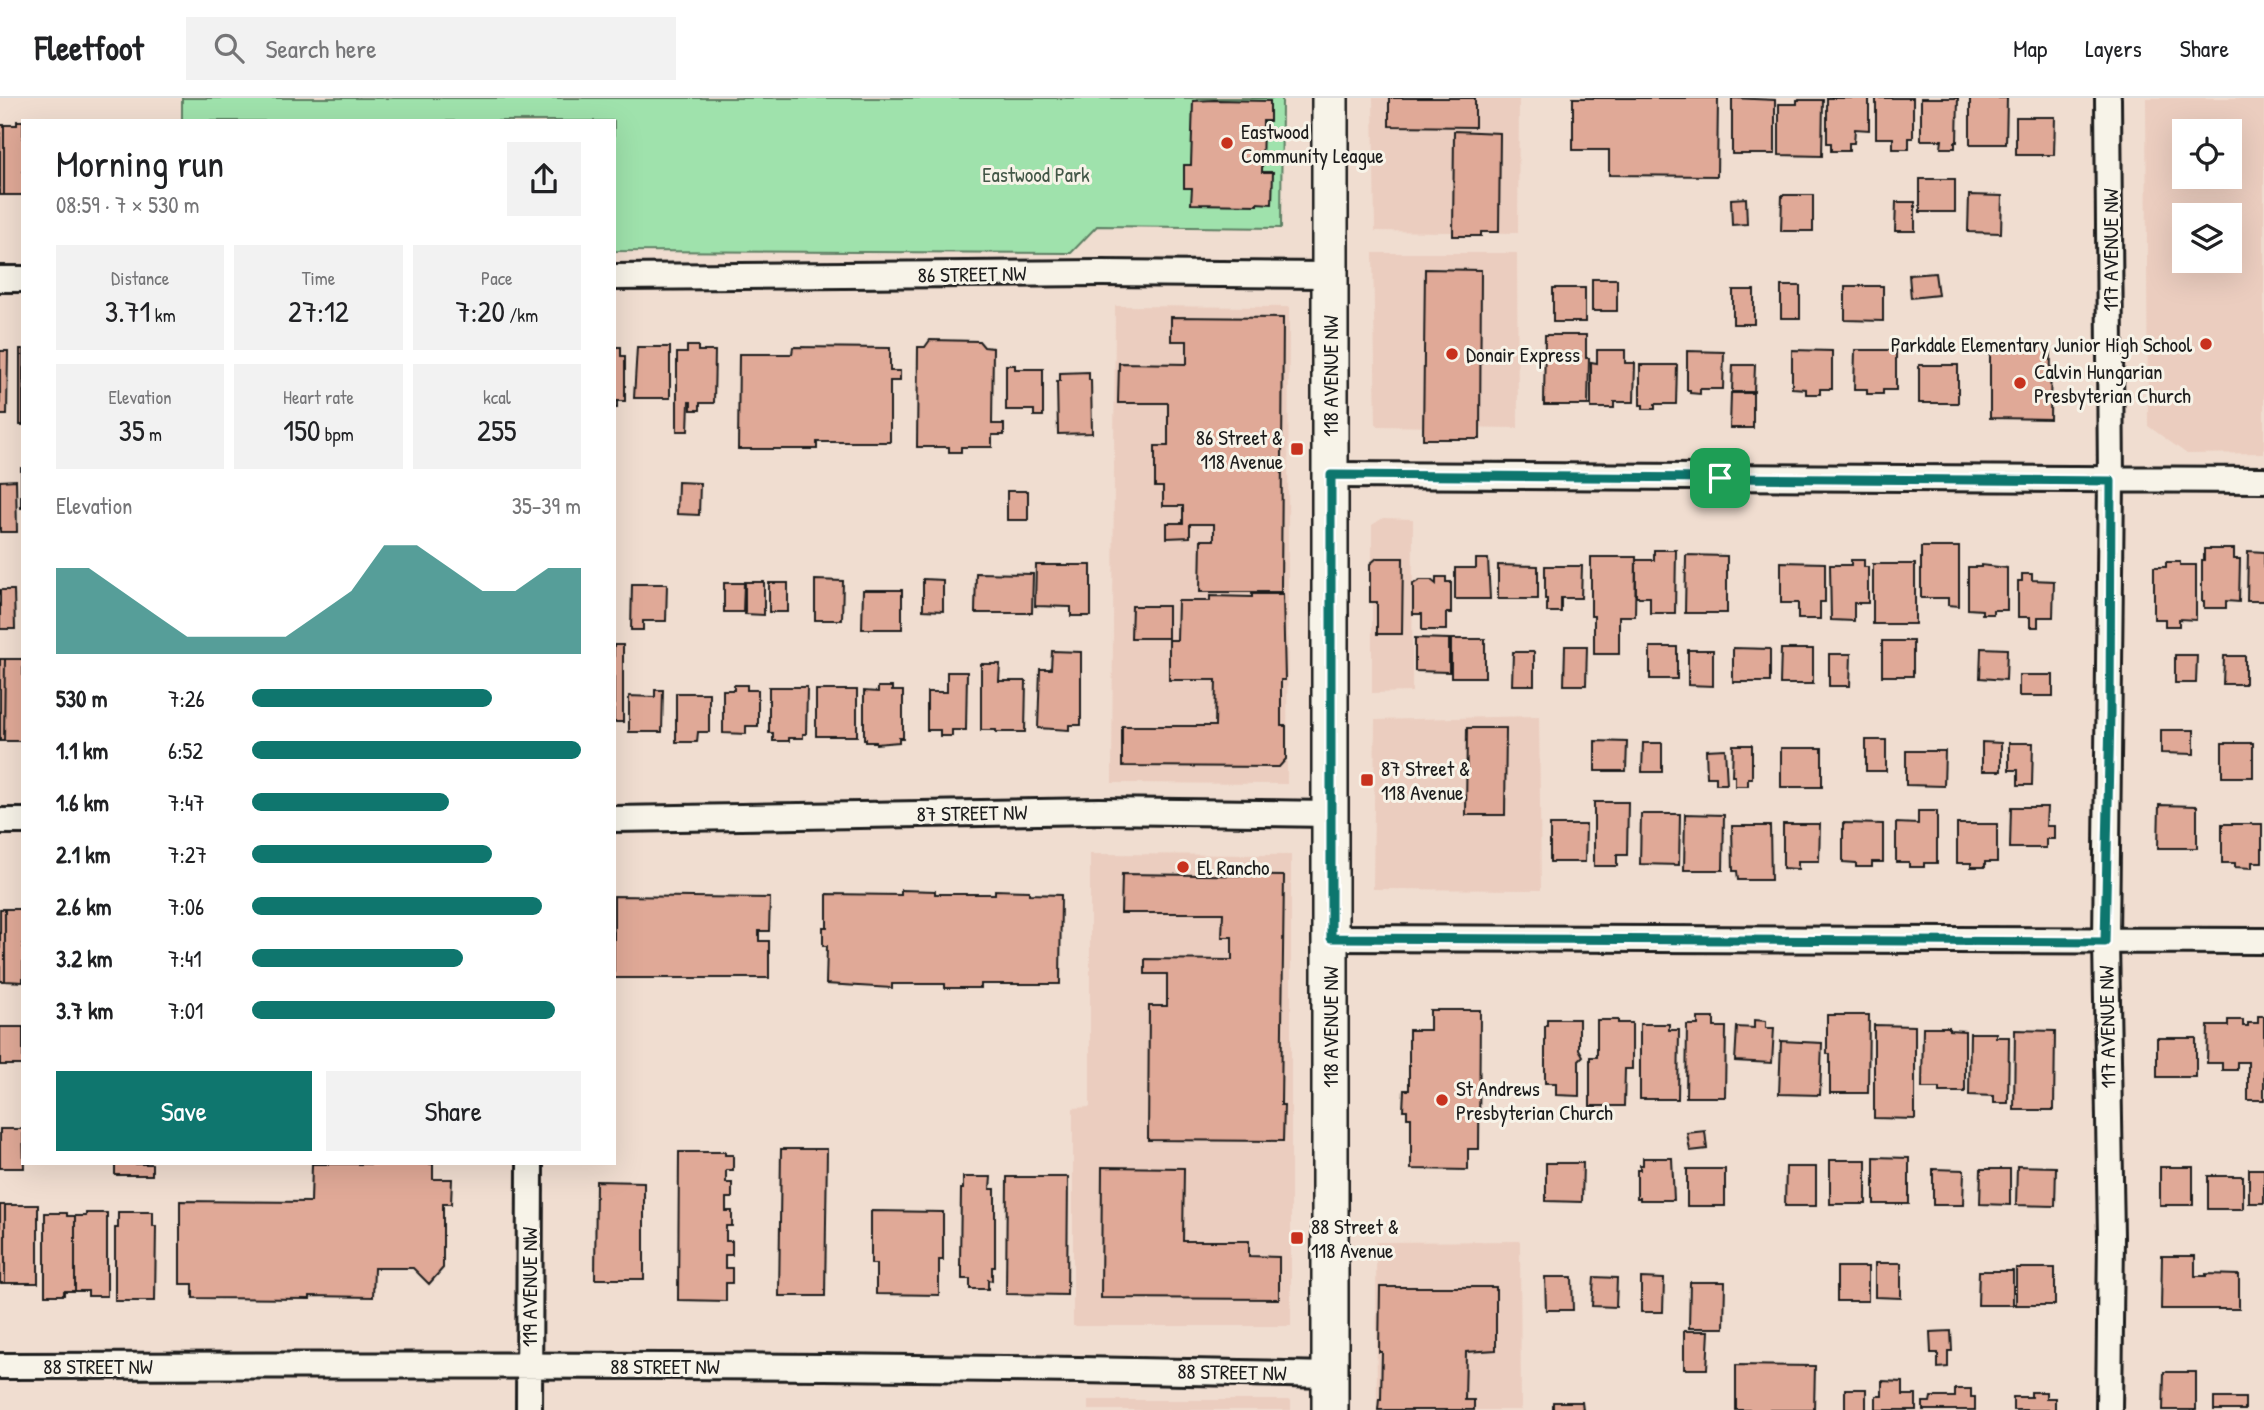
<!DOCTYPE html>
<html lang="en">
<head>
<meta charset="utf-8">
<style>
  :root { --surface:#fff; --page:#f2f2f2; --text:#202124; --muted:#757577; --line:#e0e0e0; --accent:#0f766e }
  body { margin:0; font-family:"Patrick Hand",sans-serif; background:var(--page); color:var(--text); height:100vh; display:flex; flex-direction:column; font-size:26px; white-space:nowrap }
  * { box-sizing:border-box; margin:0 }
  p { font-size:23px; color:var(--muted) }
  .icon { flex:none; width:38px; height:38px; fill:none; stroke:currentColor; stroke-width:2; stroke-linecap:round; stroke-linejoin:round }
  .map { position:relative; flex:1; overflow:hidden }
  .details { position:absolute; left:21px; top:21px; width:595px; height:1046px; display:flex; flex-direction:column; background:var(--surface); border-radius:0px; box-shadow:0 7px 28px #0002 }
  .details>* { flex:none }
  .tools { position:absolute; left:2172px; top:21px; display:grid; gap:14px }
  .tools a { display:grid; place-items:center; width:70px; height:70px; border-radius:0px; background:var(--surface); box-shadow:0 7px 28px #0002; font-size:35px }
  .pin { position:absolute; display:grid; place-items:center; width:60px; height:60px; color:#fff; margin:-30px; border-radius:14px; box-shadow:0 4px 10px #0006 }
  .round { display:grid; place-items:center; flex:none; width:74px; height:74px; border-radius:0px; background:var(--page) }
  .headline { display:flex; align-items:center; justify-content:space-between; height:119px; padding:0 35px }
  h1 { font-size:38px; font-weight:600; line-height:52px }
  .metrics { display:grid; grid-template-columns:repeat(3,1fr); gap:10px; height:119px; padding:7px 35px }
  .metrics div { display:grid; align-content:center; border-radius:0px; background:var(--page); text-align:center }
  .metrics b { font-size:30px; font-weight:600 }
  .metrics small { font-size:19px; font-weight:400 }
  .metrics p { font-size:19px }
  .chart { height:196px; padding:14px 35px }
  .chart p { display:flex; justify-content:space-between }
  .chart svg { width:100%; height:126px; margin-top:7px; fill:var(--accent); opacity:.7 }
  .button { display:flex; gap:14px; margin-top:auto; padding:14px 35px }
  .button a { flex:1; height:80px; border-radius:0px; background:var(--accent); color:#fff; font-size:28px; font-weight:600; line-height:80px; text-align:center }
  .button a+a { background:var(--page); color:var(--text) }
  ul { padding:0 35px; list-style:none; font-size:23px }
  li { display:grid; grid-template-columns:112px 84px 1fr; align-items:center; height:52px }
  li i { height:18px; border-radius:9px; background:var(--accent) }
  header { display:flex; align-items:center; gap:42px; box-sizing:border-box; height:98px; padding:0 35px; background:var(--surface); border-bottom:2px solid var(--line) }
  header strong { font-size:33px }
  nav { display:flex; gap:38px; margin-inline-start:auto; font-size:24px }
  .search { width:490px; height:63px; background:var(--page); display:flex; align-items:center; gap:18px; box-sizing:border-box; padding:0 24px; border-radius:0px; color:var(--muted); font-size:26px }
  .map>svg:first-child { display:block }
  .built { fill:#ebcdbf; fill-rule:evenodd }
  .green { fill:#9fe2ac; stroke:#5e7f64; stroke-width:2 }
  .building { fill:#e0a997; stroke:#1c1c1c; stroke-width:2 }
  .lines { fill:none; stroke-linecap:round; stroke-linejoin:round }
  .street-casing { stroke:#1c1c1c; stroke-width:30 }
  .secondary-casing { stroke:#1c1c1c; stroke-width:40 }
  .street { stroke:#f7f3e8; stroke-width:24 }
  .secondary { stroke:#f7f3e8; stroke-width:35 }
  .route-casing { stroke:#fff; stroke-width:14 }
  .route { stroke:#0f766e; stroke-width:9 }
  .poi-dot { fill:#c8321e; stroke:#f7f3e8; stroke-width:2.5 }
  .labels { text-anchor:middle; dominant-baseline:central; stroke-width:6; stroke-linejoin:round; paint-order:stroke }
  .poi-label { font-size:21px; fill:#1c1c1c; stroke:#f7f3e8; text-anchor:start }
  .park-label { font-size:21px; fill:#435747; stroke:#f7f3e8 }
  .street-label { font-size:21px; fill:#1c1c1c; stroke:#f7f3e8 }
</style>
</head>
<body>
<header>
<strong>Fleetfoot</strong>
<div class="search"><svg class="icon" aria-label="search" viewBox="0 0 24 24"><circle cx="10" cy="10" r="6"/><path d="M15 15l6 6"/></svg>Search here</div>
<nav><a>Map</a><a>Layers</a><a>Share</a></nav>
</header>
<div class="map">
<svg width="2264" height="1312" viewBox="0 0 2264 1312">
  <rect width="100%" height="100%" fill="#f0ddd0"/>
  <filter id="ink" filterUnits="userSpaceOnUse"><feTurbulence type="fractalNoise" baseFrequency=".0143" numOctaves="2"/><feDisplacementMap in="SourceGraphic" scale="14" xChannelSelector="R" yChannelSelector="G"/><feConvolveMatrix kernelMatrix="1 2 1 2 8 2 1 2 1" color-interpolation-filters="sRGB"/></filter>
  <g filter="url(#ink)">
    <path class="built" d="M1373,0h146l-1,135 -143,-2z
      M2146,0h118v355l-77,1 -39,-28zM2184,33h46v46h-46zM2184,117h46v46h-46z
      M1373,155h144l1,175 -142,-2z
      M1115,208l174,1 -2,477 -175,-1z
      M1383,420l30,1 -1,173 -40,1v-168z
      M1539,618l2,174 -168,-1 2,-169z
      M1090,756l201,1v471h-218v-218l17,-1z
      M1520,1143l1,169h-144l-1,-168z
      M1088,1302h203v10h-203z"/>
    <path class="green" d="M182,0h1100l-1,130 -184,-2 -26,27 -457,-2v-130h-432z"/>
    <path class="building" d="M1389,0h86v29l-86,-1z
      M1573,0h145l-1,78 -108,-1v-25h-36z
      M1732,0l43,2v54h-43z
      M1827,0h42v32l-14,-1 -1,14h-5v8h-18v-8h-4z
      M1876,0h37v40h-4v11h-16v-11h-17z
      M1921,0h37l-1,44h-2v6h-14l1,-8h-21z
      M1970,0h37l-1,46h-36z
      M1214,2l56,1v20h-7l-1,51h11l-1,32 -15,-1v2l-66,-1 1,-16h-8v-23h7l2,-64z
      M1797,2h26l-1,56 -43,-1v-51h18z
      M2016,19h39l-1,38h-38z
      M17,23h6v74h-19v-70h13z
      M0,27h4v70h-4z
      M1454,33l46,2 -1,99h-18v4h-28z
      M1920,81h35v33h-35z
      M1782,97h31v36h-32z
      M1969,97l33,1 -1,37 -33,-1z
      M1746,100l1,26 -15,1 -1,-26z
      M1896,104h19v29h-20z
      M1425,171l56,1 -1,169h-57z
      M1935,175l3,22 -27,3 -2,-23z
      M1592,181h25v32h-25z
      M1781,188h19v32h-19z
      M1845,188h38v35l-38,-1z
      M1553,190h32v34h-32z
      M1733,192h21v34h-21z
      M1171,219l112,1 -2,274h-81l1,-52h13v-16h-24v13l-23,1v-15h16v-17h-20v-19h-8v-41h13v-43h-50l1,-40 68,1v-23h-16z
      M1545,237h41v23h3l-1,47h-44z
      M930,242l49,1 5,6 9,1 -1,76h12v11h-12v12h-31v5h-12v-5h-32l1,-100h7z
      M687,248h11v5h17l-1,52h-14v7h-9v-8h-2l-1,29h-11v-78h10z
      M1990,248l61,1 -1,72 -60,-1z
      M614,249h7v9h4v45h-8v7h-3z
      M637,249h33v51h-36z
      M793,249l97,1v23h10v10h-10v61h-73v7h-79l1,-95h53z
      M20,251h3v76h-3z
      M1597,252h28v13h10l-1,39h-20v6h-23v-46l6,1z
      M1792,252l40,1v38h-12v5h-14v-5l-14,-1z
      M1855,252h41v40h-13v4h-16v-5h-13z
      M0,253h8l-1,64h-7z
      M1687,253l37,1 -1,37h-23v5l-10,-1v-3h-3z
      M1006,267h9v4h28v47h-9v-6h-28z
      M1640,267h37l-1,39h-21v5h-12v-4h-3z
      M1733,267h22l-1,27h-22z
      M1919,267h39v38h-39z
      M1089,274v8h2l1,53 -34,1 -1,-53h3v-8z
      M1731,295h22v35h-23z
      M21,370h2v40h-2z
      M16,382l1,52h-17v-51z
      M678,384l22,1 -1,32 -22,-1z
      M1007,393h21v29h-21z
      M1921,449h38v59l-11,-1v-7h-27z
      M2204,451h30v10h6l-1,43 -13,-1v7h-22v-7h-2v-41h2z
      M1654,452h22l-1,63h-25v-16h-14v-37h18z
      M2248,453l16,1v49h-17z
      M1686,457l41,1v57h-42z
      M1591,459h45l-1,59h-16v38h-25v-38h-3z
      M1377,460h26l-1,76h-25v-32h-7v-38z
      M1476,461h12l2,40h-35v-31h21z
      M1851,462h13v7h4v36h-14v18l-23,-1 -1,-55h21z
      M1781,464l44,1v39h-5v17h-22v-16h-17z
      M2166,464h14v3h16v55l-17,-1v7h-14v-7h-11v-52h12z
      M1873,466h42v60h-42z
      M1036,467h55v51h-20v-9l-36,-1z
      M1498,467l40,1v33h-40z
      M1981,467l26,3v42h-14v4h-11v-4l-14,-1v-42h13z
      M1545,468h37l-1,32h-20v14h-14v-13h-2z
      M976,475l57,1 -1,39h-57z
      M2022,476h10v6l22,1 -1,36h-15v10h-8v-10h-12v-36h4z
      M1436,479h10v5h5v31h-5v17h-24v-16h-9v-30l7,-4h11l5,4z
      M923,481l20,1v31l-20,-1z
      M815,482l28,1 -1,39h-27z
      M745,484h19v33l-19,-1z
      M724,485h20l-1,29h-19z
      M769,485h19v29h-19z
      M632,486h35l-1,37h-23v9h-12z
      M0,492h14l1,39h-15z
      M863,492h39v39h-40z
      M1252,496h31l2,86h-4v46h5v33l-7,8 -157,-1v-40h93l1,-46h-47v-40h8l1,-39h32v-5l42,1z
      M1132,508h36v32h-37z
      M1415,540l34,1v33l-34,-1z
      M1451,541h34v38h-34z
      M1882,543h31v35h-31z
      M614,547h9v77h-9z
      M1565,548h22l-1,39h-22z
      M1650,549h27v32h-27z
      M1733,550l37,1v33h-37z
      M1981,550l26,1 -1,31 -26,-2z
      M1781,551h32v35h-33z
      M1688,552h25v36l-25,-1z
      M1052,553l29,1v73h-12v5l-31,-2 2,-59h11z
      M1513,554h21v33h-22z
      M1829,556h22l-1,32h-21z
      M2175,557h22l-1,28h-21z
      M2224,558h21v28h-22z
      M0,561h5l-1,82h-4z
      M5,561h18v82h-19z
      M981,566h19l-1,17h27l-1,51h-29v-2h-15z
      M947,574h20l-1,58h-14v6h-12v-6h-13v-38h20z
      M2019,577h34v21h-34z
      M734,587h13v5h11v36h-12v8l-23,-1v-43h11z
      M769,589h38l-1,47h-3v4h-14v3h-16v-8h-4z
      M878,589h14v4h11v47h-4v4l-23,2v-2h-10v-3h-2v-48l14,1z
      M655,592h8l-1,42h-33v-36l26,1z
      M816,592h41v46h-41z
      M676,595h33v39h-11l-1,10h-21z
      M1467,630h39l-1,87h-39z
      M2161,632h33v24l-33,-1z
      M1866,642h20v31h-20z
      M1595,643l32,1 -1,29h-31z
      M1982,644l19,1v28h-19z
      M1643,645h19v29h-20z
      M2009,645h24l-1,42h-14v-15h-9z
      M2222,645h31v34h-31z
      M1733,647h19v33h-4v8h-13v-10h-3z
      M1781,650h41v39h-41z
      M1725,651l2,35h-11v-7h-9l-1,-27z
      M1906,653h39l-1,35 -38,-1z
      M1594,704h34l-1,53h-10v11h-23z
      M2159,707l38,1v42h-39z
      M2011,709h36l-1,19h8v13h-8v9h-36z
      M1918,713h19v52h-13v4h-15v-5h-13v-39l22,1z
      M1641,716h39l-1,51 -39,-1z
      M1685,716l39,1 -1,55h-39z
      M1843,725l40,1v38h-11v5h-16v-4l-13,-1z
      M1783,726h37l-1,37h-21v8l-15,-1z
      M1957,726h40v38h-12v5h-14v-4h-14z
      M2222,726h40v38h-10v6l-17,-1v-4h-13z
      M1550,727h36l-1,37h-35z
      M1732,728h38l1,54h-33l-1,-9h-4z
      M1122,776l162,2 -3,229h3l-1,36 -135,-1 1,-134h18v-32h-22v-15l87,1v-23h-10l1,-24h-102z
      M901,792l34,1v3h60v-4l34,1v3l32,1 -1,89h-79v4h-36v-4h-53v4l-66,-4 1,-38h-4v-19h4v-33l74,1z
      M614,798l156,2 -1,33h-10v10h10v37h-155z
      M0,811h5v72h-5z
      M5,811h18v73l-18,-1z
      M1430,912h50l-1,139h-11v21l-57,-1v-51h-4v-8h-4l1,-20h5v-60h21z
      M1827,917h42l-1,78h-38v-39h-3z
      M2258,918h6v84h-16v-38h-11v8h-15v-7h-15l1,-37h20v-6h15v6h5v-3h10z
      M1698,920h16v9h12l-1,70h-39l1,-72h11z
      M1547,921h32v30l4,7 -4,4v36l-23,-1v-12h-11v-57h2z
      M1597,922h21v3h14v46h-7l-1,37h-34v-49h7z
      M1754,922l12,1v7h8l-2,35 -37,-2 2,-34 17,1z
      M1640,926h29v6h10l-1,69h-38z
      M1874,927l41,1v93l-41,-1z
      M0,929h23v38h-23z
      M1923,929h26v3l16,1v61h-26v-4h-17z
      M2015,932l40,1 -1,79h-40z
      M1970,935h26v4h13l-1,66h-14v-7l-25,-1z
      M2157,940h39v39h-39z
      M1781,943l41,2 -2,52 -41,-1z
      M0,1031h23l1,39h-24z
      M1705,1033l2,18 -17,2 -3,-18z
      M781,1051h46l-2,147h-46z
      M679,1054h46v3h8v15h-7v13h6v15h-6v13h6v15h-6v15h6v14h-7v13h7v15h-6v18l-48,-1z
      M1874,1059l35,1v46h-35z
      M1643,1060h29l2,42h-34v-2h-3v-28h3v-5h3z
      M1830,1062h36v44h-36z
      M1546,1065h37l-1,39 -36,-1z
      M115,1066h37v11h-37z
      M312,1066h121v15h19l-1,25h-8v64l-14,16 -16,-16h-39l-1,29 -63,-1v3l-117,-1v-14h-13v-83l131,1z
      M2017,1068l39,1 -1,39 -39,-1z
      M1102,1069l82,1 -1,73h66v15l30,1v42l-178,-1z
      M1786,1069h30v39h-31z
      M2160,1069h33v38h-33z
      M1687,1071h38v37h-38z
      M1933,1071l31,1 -1,35h-30z
      M1981,1071h29v36l-30,-1z
      M2249,1071h15v34h-15z
      M2208,1078h35v33h-35z
      M963,1079h28l-1,12h5v78h-3v14l-4,-1v9h-18v-10h-8v-13h-2l1,-77h2z
      M1007,1079h61l-1,118 -61,-1z
      M596,1083l48,1v97h-49z
      M0,1107h5v78h-5z
      M5,1107h33v78h-33z
      M871,1113l72,1v48h-4v35l-63,-1v-30h-5z
      M118,1114h35v14h3l-1,75h-40v-73h3z
      M45,1115h22v3h8v75h-11v4h-19z
      M86,1115h21v83h-19v-5h-13v-75h11z
      M2162,1158h33v20h11v-2l33,1v34h-78z
      M1875,1165h26v35l-26,-1z
      M1837,1169h31v34h-31z
      M2016,1170h39v37h-39z
      M1979,1173h34v34h-35z
      M1545,1179h27l1,33h-27z
      M1594,1179l23,1 -1,29 -24,-1z
      M1641,1180l23,1 -1,33h-22z
      M1690,1184h35l-1,46h-35z
      M1380,1189h116v63l-30,2 -1,48h9v10h-96l1,-11h2l1,-47h-3z
      M1684,1233h25l-2,38h-23z
      M1951,1233l1,20h-4v16l-10,1v-15h-7l-1,-21z
      M1736,1267l79,1 -1,44h-78z
      M2164,1274h32v38h-33z
      M1882,1283l21,1v13h13v15h-40v-14h6z
      M1845,1291h21v21h-21z
      M1955,1291h16v8h4v13h-52v-8h7l1,-5h24z
      M2031,1294h15v6h9v12h-42v-13h18z
      M2214,1300h31v12h-31z
      M1553,1304h29l1,8h-30z"/>
    <g class="lines">
      <defs>
        <path id="street" d="M2108,0l3,383 -5,460 5,296 -2,173
          M614,179l488,-4 228,2
          M0,181h23
          M1330,377l934,5
          M614,721l485,-8 231,3
          M0,723h23
          M1330,840l934,3
          M0,1268c444,-1 887,-2 1330,9
          M529,1312l1,-246"/>
        <path id="secondary" d="M1330,1312v-1312"/>
      </defs>
      <use href="#street" class="street-casing"/>
      <use href="#secondary" class="secondary-casing"/>
      <use href="#street" class="street"/>
      <use href="#secondary" class="secondary"/>
    </g>
  </g>
  <g class="lines" filter="url(#ink)">
    <defs>
      <path id="route" d="M1331,377l780,6 -1,232 -5,229 -774,-4z"/>
    </defs>
    <use href="#route" class="route-casing"/>
    <use href="#route" class="route"/>
  </g>
  <g class="poi-dot">
    <circle cx="1227" cy="45" r="7"/>
    <circle cx="2206" cy="246" r="7"/>
    <circle cx="1452" cy="256" r="7"/>
    <circle cx="2020" cy="285" r="7"/>
    <rect x="1290" y="344" width="14" height="14" rx="3.5"/>
    <rect x="1360" y="675" width="14" height="14" rx="3.5"/>
    <circle cx="1183" cy="769" r="7"/>
    <circle cx="1442" cy="1002" r="7"/>
    <rect x="1290" y="1133" width="14" height="14" rx="3.5"/>
  </g>
  <g class="labels">
    <g class="poi-label">
      <text x="1241" y="33">Eastwood<tspan x="1241" dy="24">Community League</tspan></text>
      <text x="2192" y="246" text-anchor="end">Parkdale Elementary Junior High School</text>
      <text x="1466" y="256">Donair Express</text>
      <text x="2034" y="273">Calvin Hungarian<tspan x="2034" dy="24">Presbyterian Church</tspan></text>
      <text x="1283" y="339" text-anchor="end">86 Street &amp;<tspan x="1283" dy="24">118 Avenue</tspan></text>
      <text x="1381" y="670">87 Street &amp;<tspan x="1381" dy="24">118 Avenue</tspan></text>
      <text x="1197" y="769">El Rancho</text>
      <text x="1456" y="990">St Andrews<tspan x="1456" dy="24">Presbyterian Church</tspan></text>
      <text x="1311" y="1128">88 Street &amp;<tspan x="1311" dy="24">118 Avenue</tspan></text>
    </g>
    <g class="park-label">
      <text x="1036" y="76">Eastwood Park</text>
    </g>
    <g class="street-label">
      <text transform="translate(2110 152) rotate(-90)">117 AVENUE NW</text>
      <text transform="translate(972 176) rotate(-1)">86 STREET NW</text>
      <text transform="translate(1330 278) rotate(-90)">118 AVENUE NW</text>
      <text transform="translate(972 715) rotate(-1)">87 STREET NW</text>
      <text transform="translate(1330 929) rotate(-90)">118 AVENUE NW</text>
      <text transform="translate(2107 929) rotate(-91)">117 AVENUE NW</text>
      <text transform="translate(529 1189) rotate(-90)">119 AVENUE NW</text>
      <text x="98" y="1268">88 STREET NW</text>
      <text x="665" y="1268">88 STREET NW</text>
      <text transform="translate(1232 1274) rotate(1)">88 STREET NW</text>
    </g>
  </g>
</svg>
<div class="tools">
<a><svg class="icon" aria-label="locate" viewBox="0 0 24 24"><circle cx="12" cy="12" r="6"/><path d="M12 2v4M12 18v4M2 12h4M18 12h4"/></svg></a>
<a><svg class="icon" aria-label="layers" viewBox="0 0 24 24"><path d="M12 4l9 5-9 5-9-5zM3 14l9 5 9-5"/></svg></a>
</div>
<div class="pin" style="left:1720px;top:380px;background:#1e9e55"><svg class="icon" aria-label="arrive" viewBox="0 0 24 24"><path d="M6 21V4h12l-3 4 3 4H6"/></svg></div>
<section class="details">
<div class="headline"><div><h1>Morning run</h1><p>08:59 · 7 × 530 m</p></div><a class="round"><svg class="icon" aria-label="share" viewBox="0 0 24 24"><path d="M12 15V3M7 8l5-5 5 5M5 13v7h14v-7"/></svg></a></div>
<div class="metrics">
<div><p>Distance</p><b>3.71<small> km</small></b></div>
<div><p>Time</p><b>27:12</b></div>
<div><p>Pace</p><b>7:20<small> /km</small></b></div>
</div>
<div class="metrics">
<div><p>Elevation</p><b>35<small> m</small></b></div>
<div><p>Heart rate</p><b>150<small> bpm</small></b></div>
<div><p>kcal</p><b>255</b></div>
</div>
<div class="chart"><p><span>Elevation</span>35–39 m</p>
<svg viewBox="0 0 160 44" preserveAspectRatio="none"><path d="M0 44V14L10 14L20 22L30 30L40 38L50 38L60 38L70 38L80 30L90 22L100 6L110 6L120 14L130 22L140 22L150 14L160 14V44z"/></svg>
</div>
<ul>
<li><b>530 m</b>7:26<i style="width:73%"></i></li>
<li><b>1.1 km</b>6:52<i style="width:100%"></i></li>
<li><b>1.6 km</b>7:47<i style="width:60%"></i></li>
<li><b>2.1 km</b>7:27<i style="width:73%"></i></li>
<li><b>2.6 km</b>7:06<i style="width:88%"></i></li>
<li><b>3.2 km</b>7:41<i style="width:64%"></i></li>
<li><b>3.7 km</b>7:01<i style="width:92%"></i></li>
</ul>
<div class="button"><a>Save</a><a>Share</a></div>
</section>
</div>
</body>
</html>
